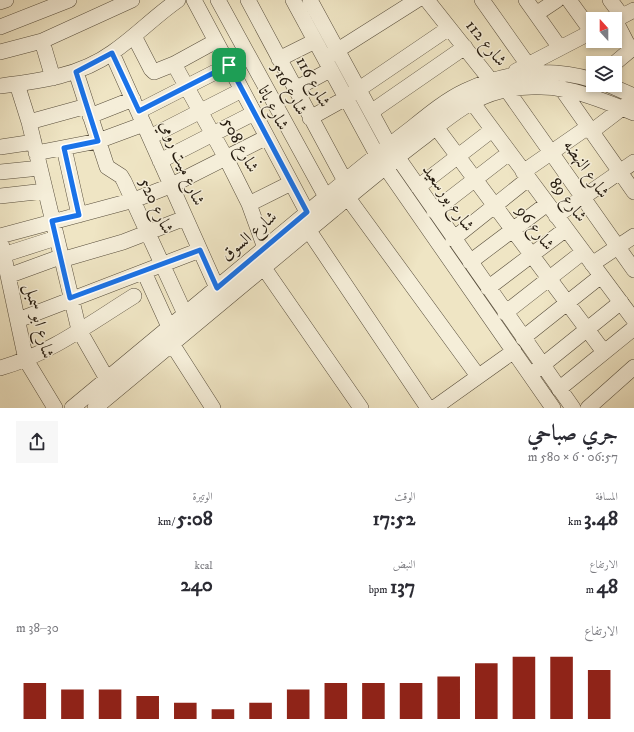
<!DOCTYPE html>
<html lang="ar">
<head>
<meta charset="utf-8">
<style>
  :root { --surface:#fff; --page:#f7f7f7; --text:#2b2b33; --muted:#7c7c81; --accent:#8f2418 }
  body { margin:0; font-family:"IM FELL DW Pica",Amiri,serif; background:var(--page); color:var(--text); direction:rtl; height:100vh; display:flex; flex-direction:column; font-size:15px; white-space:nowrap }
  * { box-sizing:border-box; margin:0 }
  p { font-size:13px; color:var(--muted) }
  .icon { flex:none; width:22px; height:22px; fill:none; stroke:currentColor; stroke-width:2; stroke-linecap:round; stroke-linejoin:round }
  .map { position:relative; height:408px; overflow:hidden; direction:ltr }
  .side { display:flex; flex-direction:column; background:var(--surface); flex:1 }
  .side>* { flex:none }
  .needle { width:26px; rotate:339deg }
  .buttons { position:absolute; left:586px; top:12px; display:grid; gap:8px }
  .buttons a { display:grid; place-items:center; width:36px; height:36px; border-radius:0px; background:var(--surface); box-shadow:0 2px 6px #0003; font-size:20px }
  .pin { position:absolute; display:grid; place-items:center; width:34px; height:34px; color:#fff; margin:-17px; border-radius:8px; box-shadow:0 2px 6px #0006 }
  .round { display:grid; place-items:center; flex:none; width:42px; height:42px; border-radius:0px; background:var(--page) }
  .summary { display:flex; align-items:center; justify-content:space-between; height:68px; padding:0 16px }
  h1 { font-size:22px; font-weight:700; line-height:30px }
  .metrics { display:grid; grid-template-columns:repeat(3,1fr); gap:6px; height:68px; padding:4px 16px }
  .metrics div { display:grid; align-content:center }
  .metrics b { font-size:20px; font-weight:700 }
  .metrics small { font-size:11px; font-weight:400 }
  .metrics p { font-size:11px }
  .chart { height:112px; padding:8px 16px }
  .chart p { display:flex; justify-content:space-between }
  .chart svg { width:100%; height:72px; margin-top:4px; stroke:var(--accent); stroke-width:6 }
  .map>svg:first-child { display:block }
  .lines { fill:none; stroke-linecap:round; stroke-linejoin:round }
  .minor-casing { stroke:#584e3c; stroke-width:16 }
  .minor { stroke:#f5eed9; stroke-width:15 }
  .route-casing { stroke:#fff; stroke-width:8 }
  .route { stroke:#1a73e8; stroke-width:5 }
  .labels { text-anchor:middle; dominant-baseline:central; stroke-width:3; stroke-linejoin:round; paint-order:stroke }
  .street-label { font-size:17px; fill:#251b0f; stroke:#f5eed9 }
</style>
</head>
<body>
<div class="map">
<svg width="634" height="408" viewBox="0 0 634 408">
  <rect width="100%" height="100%" fill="#efe5c4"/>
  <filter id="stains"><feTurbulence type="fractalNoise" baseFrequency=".005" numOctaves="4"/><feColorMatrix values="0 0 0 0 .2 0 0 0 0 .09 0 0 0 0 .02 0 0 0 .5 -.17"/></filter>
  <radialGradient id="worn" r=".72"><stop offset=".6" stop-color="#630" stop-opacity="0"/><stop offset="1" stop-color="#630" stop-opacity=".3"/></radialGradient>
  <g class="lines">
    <defs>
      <path id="minor" d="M194,0l113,212
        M218,0l108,197
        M248,0l97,181
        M293,0l84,155 176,253
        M310,0l79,145 184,263
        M427,0l69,87
        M482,0l46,65
        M526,0l34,48
        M569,0l23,32
        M610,0l12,16
        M0,2l6,-2
        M536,14l21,-14
        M615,20l15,29
        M615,20l19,-10
        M0,27l69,-27
        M134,36l17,33 3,3 20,-8 42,-23
        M42,41l11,37
        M0,52l42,-11 90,-41
        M112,53l105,235
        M330,55l87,-55
        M279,59l36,-18
        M615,63l19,-16
        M174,64l52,94 23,46 16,44
        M516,71l77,-40
        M76,72l31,95 14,9 3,5 61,133
        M17,84l12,38 50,208 28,49
        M609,85l25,11
        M0,86c40,-5 80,-10 113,-34 23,-16 42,-36 65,-52
        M561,88l73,104
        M295,89l35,-19
        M507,90l127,180
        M472,102l162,218
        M139,111l90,-46
        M371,112l94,-65
        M90,116l43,-17
        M310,118l36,-20 103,-70
        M29,122l58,-16
        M436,127l168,225
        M591,132l43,-33
        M150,137l92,-47
        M0,147l34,-5
        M64,148l15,67
        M36,153l62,-12 46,-17
        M160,161l94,-48
        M0,172l40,-4
        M523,172l65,-45
        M418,187l74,-57
        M0,196l45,-5
        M348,198l130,178
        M249,204l42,-21
        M434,211l75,-58
        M556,216l78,-54
        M303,222l125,186
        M0,236l134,-36 36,-14 97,-49
        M0,238l26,122 29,48
        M453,239l75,-60
        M3,255l53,-17
        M61,260l62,-18 62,-24
        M470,262l77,-58
        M592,264l42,-28
        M264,268l97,140
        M144,272l25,55
        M8,276l52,-19
        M488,288l78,-59
        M505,313l78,-61
        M18,320l182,-70
        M523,338l78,-62
        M172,344l41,64
        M0,368c48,-13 92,-46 134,-72
        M534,372l87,-70
        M559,389l75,-61
        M72,408c85,-70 169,-141 254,-211 28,-24 57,-47 87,-70 16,-13 33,-27 52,-36 41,-19 85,-24 128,-11
        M95,408c80,-66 159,-132 238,-198 30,-25 60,-50 92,-74 23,-18 46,-38 76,-45 50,-12 87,3 133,22
        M434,408l80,-57
        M588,408l46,-41"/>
    </defs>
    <use href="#minor" class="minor-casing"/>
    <use href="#minor" class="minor"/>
  </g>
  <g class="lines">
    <defs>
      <path id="route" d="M112,53l27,58 90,-46 78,147 -90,76 -17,-38 -130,48 -18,-77 27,-6 -15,-67 34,-7 -22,-69z"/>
    </defs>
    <use href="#route" class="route-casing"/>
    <use href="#route" class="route"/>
  </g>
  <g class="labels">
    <g class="street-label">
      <text transform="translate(486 43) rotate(51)">شارع 112</text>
      <text transform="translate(313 82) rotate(62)">شارع 116</text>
      <text transform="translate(289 89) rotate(61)">شارع 516</text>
      <text transform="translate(273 108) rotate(62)">شارع باتا</text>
      <text transform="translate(240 145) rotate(62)">شارع 508</text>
      <text transform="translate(182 163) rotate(67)">شارع ميت رومي</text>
      <text transform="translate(586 169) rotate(55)">شارع النهضه</text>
      <text transform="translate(448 198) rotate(55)">شارع بورسعيد</text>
      <text transform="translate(568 200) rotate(53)">شارع 89</text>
      <text transform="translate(156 206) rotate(65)">شارع 520</text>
      <text transform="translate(535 228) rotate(53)">شارع 96</text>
      <text transform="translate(249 236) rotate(-40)">شارع السوق</text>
      <text transform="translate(39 321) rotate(76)">شارع ابو سمبل</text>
    </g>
  </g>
  <rect width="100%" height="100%" filter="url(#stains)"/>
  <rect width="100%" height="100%" fill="url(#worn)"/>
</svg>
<div class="buttons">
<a><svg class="needle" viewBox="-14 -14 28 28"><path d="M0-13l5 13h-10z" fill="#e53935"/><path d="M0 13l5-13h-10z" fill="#7c7c81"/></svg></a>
<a><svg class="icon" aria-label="layers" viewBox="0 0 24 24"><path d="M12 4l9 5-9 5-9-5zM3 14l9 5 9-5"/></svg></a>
</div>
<div class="pin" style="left:229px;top:65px;background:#1e9e55"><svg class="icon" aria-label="arrive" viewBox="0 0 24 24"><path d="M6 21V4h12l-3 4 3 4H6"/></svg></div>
</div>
<section class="side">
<div class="summary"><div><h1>جري صباحي</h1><p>06:57 · 6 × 580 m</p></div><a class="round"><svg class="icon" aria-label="share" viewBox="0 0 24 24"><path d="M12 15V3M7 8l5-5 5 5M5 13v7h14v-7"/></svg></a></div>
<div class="metrics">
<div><p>المسافة</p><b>3.48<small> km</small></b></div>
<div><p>الوقت</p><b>17:52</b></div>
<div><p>الوتيرة</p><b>5:08<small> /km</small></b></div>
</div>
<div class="metrics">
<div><p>الارتفاع</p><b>48<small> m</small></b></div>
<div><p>النبض</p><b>137<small> bpm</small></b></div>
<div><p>kcal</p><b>240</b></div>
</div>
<div class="chart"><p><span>الارتفاع</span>30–38 m</p>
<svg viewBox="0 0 160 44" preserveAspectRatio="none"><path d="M5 44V22M15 44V26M25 44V26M35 44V30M45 44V34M55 44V38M65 44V34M75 44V26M85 44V22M95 44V22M105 44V22M115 44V18M125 44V10M135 44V6M145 44V6M155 44V14"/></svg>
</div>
</section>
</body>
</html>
